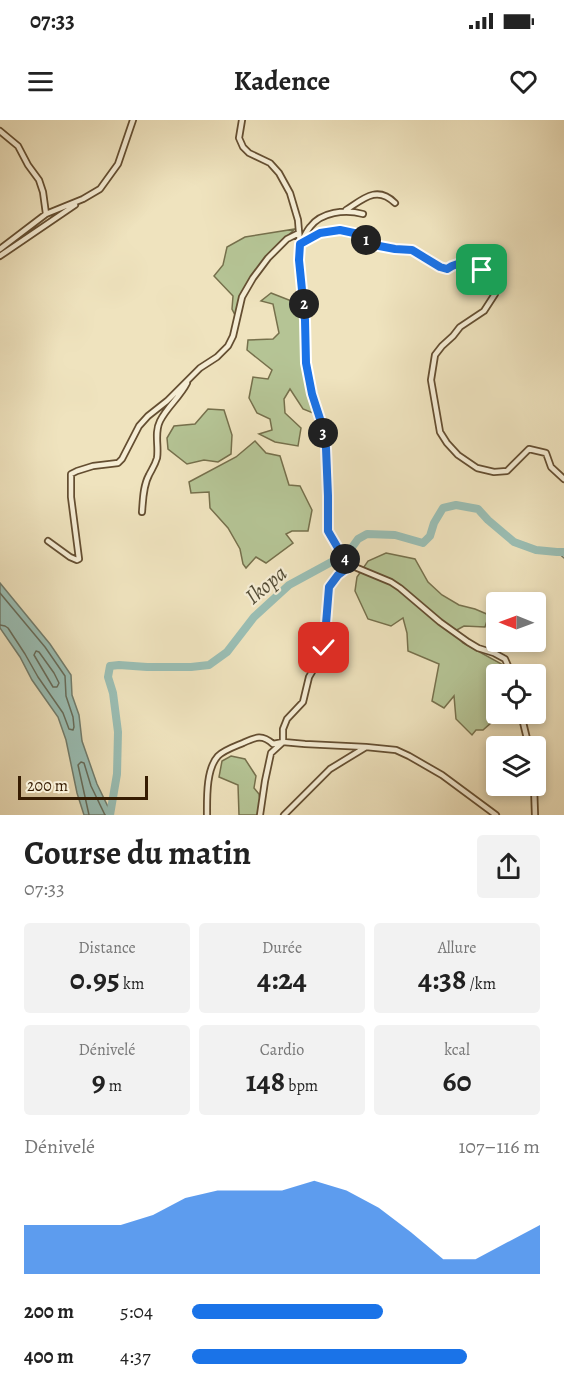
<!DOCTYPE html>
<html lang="fr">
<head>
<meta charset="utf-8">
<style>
  :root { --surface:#fff; --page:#f2f2f2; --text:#222; --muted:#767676; --accent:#1a73e8 }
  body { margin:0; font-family:Alegreya,serif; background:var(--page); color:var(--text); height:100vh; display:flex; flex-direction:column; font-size:22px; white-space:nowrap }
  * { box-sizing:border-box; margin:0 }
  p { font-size:20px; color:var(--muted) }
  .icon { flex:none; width:33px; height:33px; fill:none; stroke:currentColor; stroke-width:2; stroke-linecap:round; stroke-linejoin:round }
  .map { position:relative; height:695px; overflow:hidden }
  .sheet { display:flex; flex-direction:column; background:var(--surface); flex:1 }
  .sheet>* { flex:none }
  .needle { width:39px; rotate:271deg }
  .fabs { position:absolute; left:486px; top:472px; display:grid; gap:12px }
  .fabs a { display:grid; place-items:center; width:60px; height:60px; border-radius:6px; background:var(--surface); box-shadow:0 3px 9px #0003; font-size:30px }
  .scale { position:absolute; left:18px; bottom:15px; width:130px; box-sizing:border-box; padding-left:6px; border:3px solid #361c02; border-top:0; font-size:16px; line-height:21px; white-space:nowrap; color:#361c02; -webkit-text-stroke:4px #f5edd5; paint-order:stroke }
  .pin { position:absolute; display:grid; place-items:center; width:51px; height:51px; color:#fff; margin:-26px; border-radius:12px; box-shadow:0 3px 9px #0006 }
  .km { position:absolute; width:30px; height:30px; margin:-15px; border-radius:50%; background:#222; color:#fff; font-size:16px; line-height:30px; text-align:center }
  .round { display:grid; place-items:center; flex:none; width:63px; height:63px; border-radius:6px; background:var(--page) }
  .summary { display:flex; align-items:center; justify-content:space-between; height:102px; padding:0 24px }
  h1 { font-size:33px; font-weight:700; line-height:45px }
  .figures { display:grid; grid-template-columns:repeat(3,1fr); gap:9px; height:102px; padding:6px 24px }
  .figures div { display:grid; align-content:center; border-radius:6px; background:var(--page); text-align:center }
  .figures b { font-size:30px; font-weight:700 }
  .figures small { font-size:16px; font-weight:400 }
  .figures p { font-size:16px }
  .chart { height:168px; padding:12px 24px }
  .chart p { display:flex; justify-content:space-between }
  .chart svg { width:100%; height:108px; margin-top:6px; fill:var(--accent); opacity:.7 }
  ul { padding:0 24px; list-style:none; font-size:20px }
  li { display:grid; grid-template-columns:96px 72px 1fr; align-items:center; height:45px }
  li i { height:15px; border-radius:8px; background:var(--accent) }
  .status { display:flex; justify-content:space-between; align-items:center; height:42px; padding:0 30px; background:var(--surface); direction:ltr }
  .status svg { height:16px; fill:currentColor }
  header { display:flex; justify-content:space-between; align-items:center; height:78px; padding:0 24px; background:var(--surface); font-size:27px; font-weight:700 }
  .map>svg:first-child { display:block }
  .green { fill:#b5c495; stroke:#76704c; stroke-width:1.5 }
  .water { fill:#9abeb4; stroke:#727d6d; stroke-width:1.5 }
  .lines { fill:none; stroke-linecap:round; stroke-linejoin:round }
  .shore { stroke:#686d5b; stroke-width:1.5 }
  .stream { stroke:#727d6d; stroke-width:1.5 }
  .river { stroke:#9abeb4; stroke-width:8 }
  .minor-casing { stroke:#644e31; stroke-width:8 }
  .minor { stroke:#f5edd5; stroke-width:4.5 }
  .route-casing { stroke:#fff; stroke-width:12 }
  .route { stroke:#1a73e8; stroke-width:8 }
  .labels { text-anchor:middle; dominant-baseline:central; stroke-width:4.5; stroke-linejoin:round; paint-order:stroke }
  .water-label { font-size:22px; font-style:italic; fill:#544d37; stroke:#f5edd5 }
</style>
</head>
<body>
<div class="status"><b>07:33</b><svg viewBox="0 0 49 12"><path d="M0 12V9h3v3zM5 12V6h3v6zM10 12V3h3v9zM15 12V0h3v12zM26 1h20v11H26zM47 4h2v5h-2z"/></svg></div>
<header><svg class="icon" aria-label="menu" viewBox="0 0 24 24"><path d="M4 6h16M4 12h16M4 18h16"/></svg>Kadence<svg class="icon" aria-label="heart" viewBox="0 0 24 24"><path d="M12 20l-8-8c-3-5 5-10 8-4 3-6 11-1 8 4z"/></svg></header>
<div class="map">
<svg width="564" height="695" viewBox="0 0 564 695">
  <rect width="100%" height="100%" fill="#efe3be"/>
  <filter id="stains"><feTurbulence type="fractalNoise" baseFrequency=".00333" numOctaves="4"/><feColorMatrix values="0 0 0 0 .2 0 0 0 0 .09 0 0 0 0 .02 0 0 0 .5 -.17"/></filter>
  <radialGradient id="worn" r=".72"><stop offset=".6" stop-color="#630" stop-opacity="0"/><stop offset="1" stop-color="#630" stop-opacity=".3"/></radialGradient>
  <path class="green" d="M295,109c-30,27 -44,52 -59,88l-4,-8 1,-13 -19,-20 9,-11 4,-18 18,-10z
    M271,173l23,9 8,1 3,32 -2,20 6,28 9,32 -15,-6 -13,-20 -6,10 1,14 16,15 -3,18 -23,-4 -16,-8 13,-4 -2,-11 -13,-6 -8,-15 4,-21 15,2 4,-9 -25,-20 1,-10 25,-1 6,-6 -6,-29 -12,-3z
    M208,289l16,1 8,25 -1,19 -13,8 -14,-2 -17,4 -19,-15 -1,-11 7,-12 21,-2z
    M255,321l11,12 14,3 9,29 11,1 12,24 -4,21h-16l-6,3 7,9 -27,20 -10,-6 -10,11 -3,-4 -3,-15 -12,-21 -18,-20 -1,-16 -18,1 -2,-11 47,-25z
    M386,433l29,6 13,23 14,13 17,10 16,4 14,6 -4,12 -21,-1 -11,6 10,11 44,24 6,8h-17v37h-2l-2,10 -9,8h-7l-4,5 -16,-16 -2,-23 -10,12 -12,-7 7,-37 -31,-13 -1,-18 -4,-15 -12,8 -23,-7 -13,-28 2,-14 11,-16z
    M231,636l14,3 11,17 -2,12 5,6 4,21h-24l-1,-30 -19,-8 3,-16z"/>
  <path class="water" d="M0,463l50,61 21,31 1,20 7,20 3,26 15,43 15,31h-28l-7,-22 -11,-53 -8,-23 -26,-37 -12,-23 -20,-29z"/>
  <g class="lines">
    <path class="shore" d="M0,473l45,54 20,29 1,20 7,21 1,10 -1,3 -4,-1 -6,-16 -25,-36 -13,-23 -17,-26 -3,-2 -5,-1
      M36,531l3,1 15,21 5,10 -2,4h-4l-19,-32z
      M89,695l-11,-50 3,-3 3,1 7,23 14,29"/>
    <path class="stream" d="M557,432l7,6"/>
    <path class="river" d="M110,695l7,-41 1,-42 -5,-39 -5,-16 2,-11 9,-1 28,2h44l18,-2 18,-13 27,-35 35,-32 59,-32 10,-14 9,-5 28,1 28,8 7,-7 4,-13 9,-15 13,-3 22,4 10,11 26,22 22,8 21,2h7"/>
    <defs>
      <path id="minor" d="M242,0l-3,18 4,9 6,6 21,10 9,10 11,20 8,27 2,24 -1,16 8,84 -1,19 6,31 10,31 4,23 2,48v35l14,24 8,10 41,17 9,6 40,34 28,20 10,6 16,5 11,6 7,16
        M0,11l18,15 10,19 11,15 4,12 3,22
        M346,90c17,-11 31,-25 49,-7
        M300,124l20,-11 20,-3 14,3 20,12 21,5h17l28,17 7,2 5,-3 21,-7 25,25 -3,10 -11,17 -24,16 -7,9 -11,10 -7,9 -4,25 9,52 7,11 11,12 19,13 17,4 13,-1 22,-22 17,4 5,14 13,12
        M300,124c3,-5 6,-12 10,-17 11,-15 35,-18 53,-13
        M0,129l46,-35 37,-15 17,-10 18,-25 15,-44
        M0,136l75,-51
        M142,392c1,-12 1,-26 7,-37 3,-6 6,-10 8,-17 2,-12 -3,-25 3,-37 7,-14 20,-24 27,-38
        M48,421l22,16 7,3 2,-1 -8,-62v-23l6,-3 16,-5 25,-3 4,-4 17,-33 9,-10 19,-15 33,-33 17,-11 11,-11 5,-10 9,-39 11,-19 15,-20 19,-19 12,-6
        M521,594l8,33
        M534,666l1,29
        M207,695c0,-17 -1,-46 11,-59 6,-6 18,-10 25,-13 13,-6 19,-9 30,1l10,-2 22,2 61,3
        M260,695l5,-34 6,-28 12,-11v-13l4,-10 16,-17 6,-25 10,-17 5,-12 5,-61 9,-12 12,-10
        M284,695l46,-46 36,-22 30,3 13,6 33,19 54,40"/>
    </defs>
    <use href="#minor" class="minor-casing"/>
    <use href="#minor" class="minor"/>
  </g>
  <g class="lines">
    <defs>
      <path id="route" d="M324,528l5,-61 9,-12 12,-9 -8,-11 -14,-24v-35l-2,-48 -4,-23 -10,-31 -6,-31 -1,-43 -6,-60 1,-16 20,-11 20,-3 14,3 20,12 21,4 17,1 28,17 7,2 5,-3 20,-7 10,11"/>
    </defs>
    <use href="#route" class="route-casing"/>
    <use href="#route" class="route"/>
  </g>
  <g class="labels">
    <g class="water-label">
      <text transform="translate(266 465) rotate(-40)">Ikopa</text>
    </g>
  </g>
  <rect width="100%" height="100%" filter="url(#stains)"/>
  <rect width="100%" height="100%" fill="url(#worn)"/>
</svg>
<div class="fabs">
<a><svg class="needle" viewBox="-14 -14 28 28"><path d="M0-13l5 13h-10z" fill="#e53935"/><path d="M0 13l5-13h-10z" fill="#767676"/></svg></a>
<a><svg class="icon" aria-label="locate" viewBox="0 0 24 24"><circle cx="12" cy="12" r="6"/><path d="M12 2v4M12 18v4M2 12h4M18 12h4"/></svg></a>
<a><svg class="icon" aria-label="layers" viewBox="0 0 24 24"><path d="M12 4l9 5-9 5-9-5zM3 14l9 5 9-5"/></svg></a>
</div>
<div class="scale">200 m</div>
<div class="pin" style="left:482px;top:150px;background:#1e9e55"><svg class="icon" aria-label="arrive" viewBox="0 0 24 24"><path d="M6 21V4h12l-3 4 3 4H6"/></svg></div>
<div class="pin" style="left:324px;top:528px;background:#d93025"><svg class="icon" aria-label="check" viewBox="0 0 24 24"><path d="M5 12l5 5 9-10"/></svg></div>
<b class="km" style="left:366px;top:120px">1</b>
<b class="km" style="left:304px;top:184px">2</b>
<b class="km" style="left:323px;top:313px">3</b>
<b class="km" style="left:345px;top:439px">4</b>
</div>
<section class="sheet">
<div class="summary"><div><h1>Course du matin</h1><p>07:33</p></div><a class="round"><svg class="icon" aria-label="share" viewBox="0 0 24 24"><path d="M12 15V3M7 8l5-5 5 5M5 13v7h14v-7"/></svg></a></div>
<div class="figures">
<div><p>Distance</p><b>0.95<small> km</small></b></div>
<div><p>Durée</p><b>4:24</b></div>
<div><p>Allure</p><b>4:38<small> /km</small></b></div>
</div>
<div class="figures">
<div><p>Dénivelé</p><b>9<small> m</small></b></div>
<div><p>Cardio</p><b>148<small> bpm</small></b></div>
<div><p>kcal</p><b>60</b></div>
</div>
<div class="chart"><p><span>Dénivelé</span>107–116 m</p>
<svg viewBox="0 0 160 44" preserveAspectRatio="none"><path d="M0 44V24L10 24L20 24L30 24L40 20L50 13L60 10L70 10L80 10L90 6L100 10L110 17L120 27L130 38L140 38L150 31L160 24V44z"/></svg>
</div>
<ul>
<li><b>200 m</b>5:04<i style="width:55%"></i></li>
<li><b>400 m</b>4:37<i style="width:79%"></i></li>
</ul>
</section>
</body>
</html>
